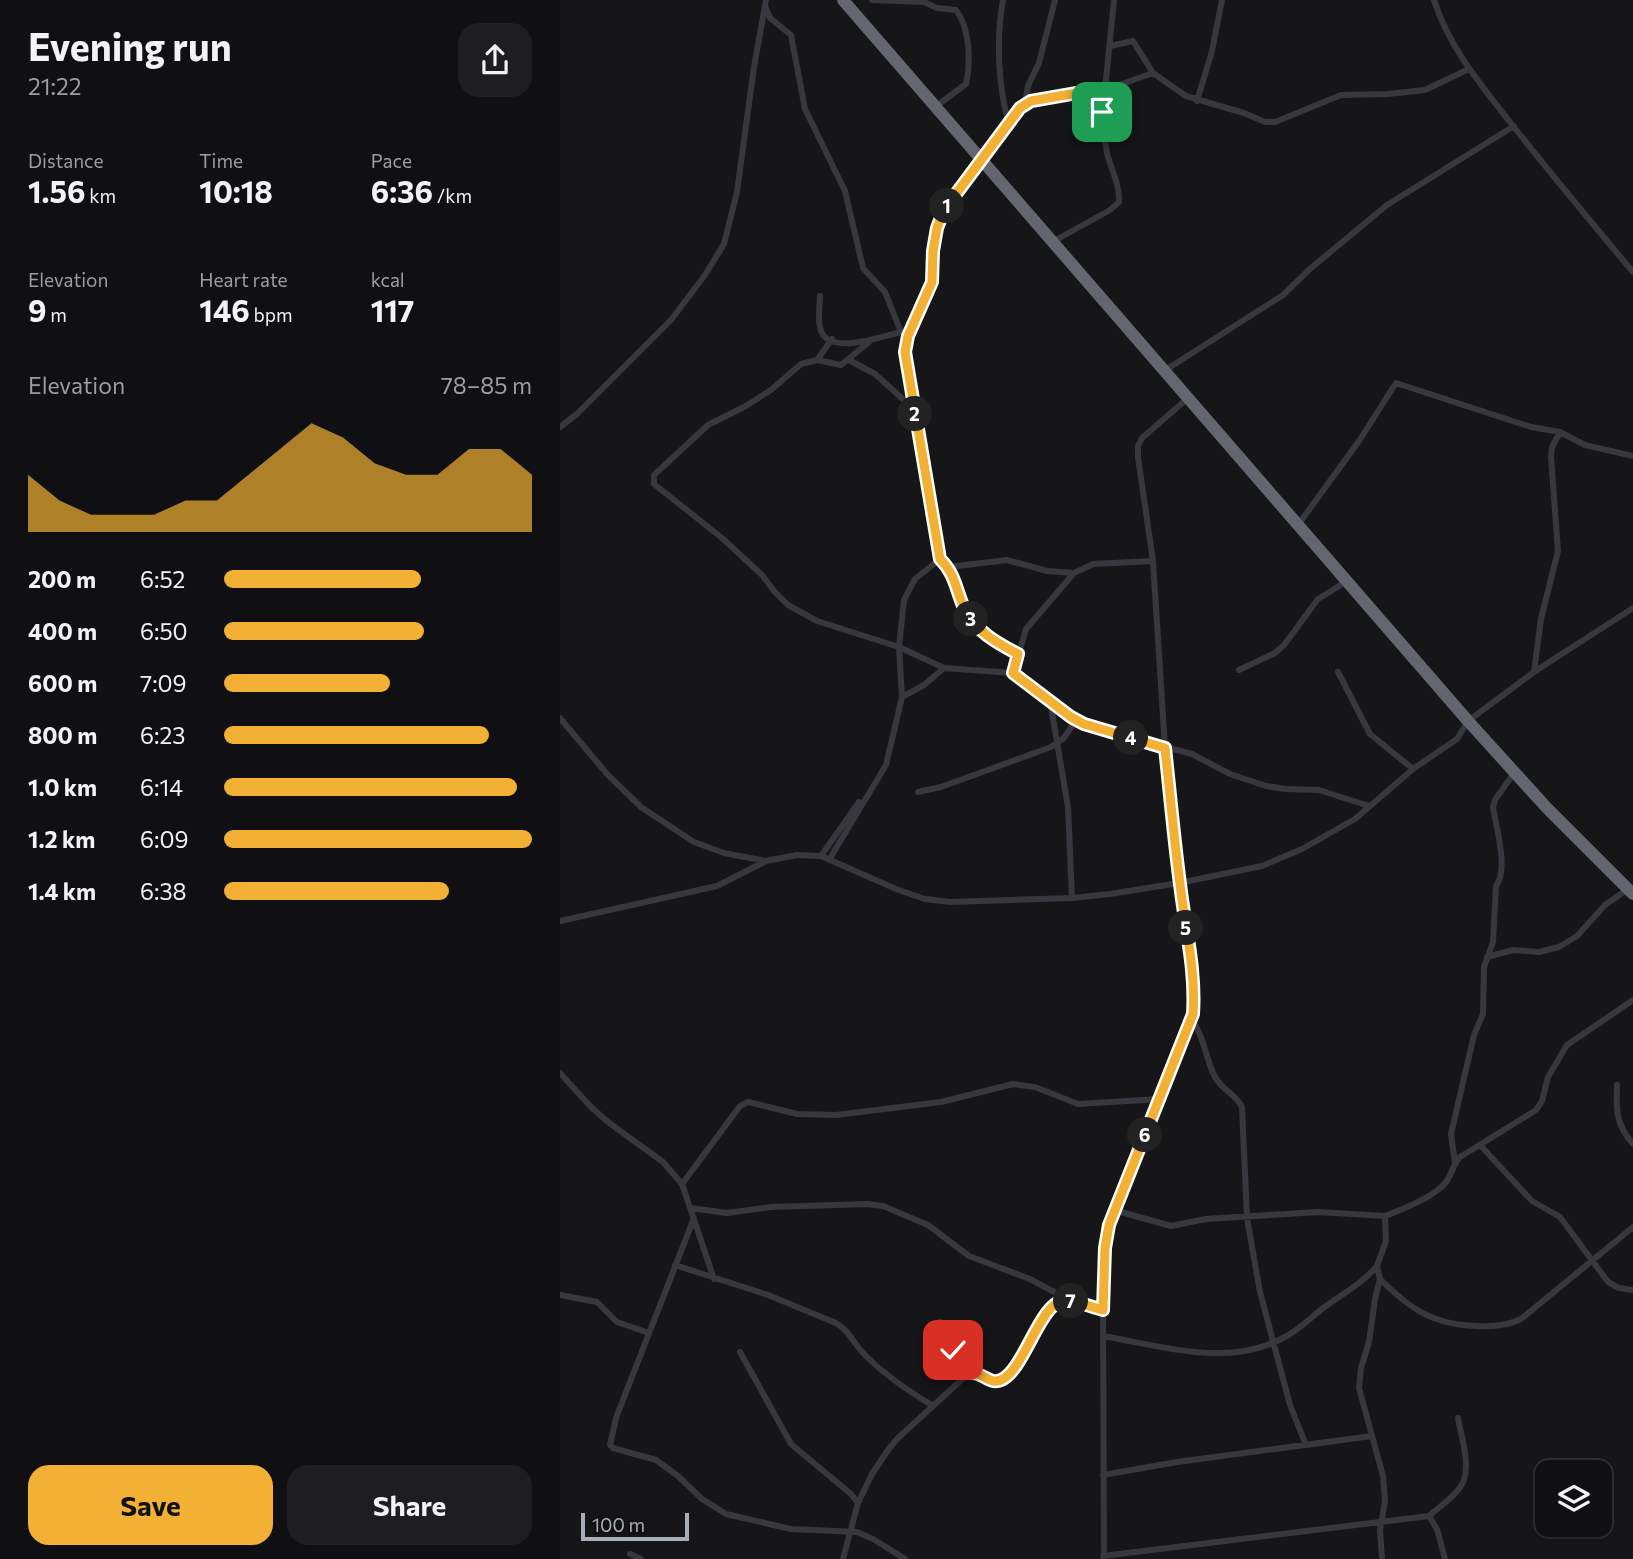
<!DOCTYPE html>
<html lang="en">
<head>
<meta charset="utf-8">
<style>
  :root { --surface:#101012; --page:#1e1e20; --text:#f1f3f6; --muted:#9c9d9f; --line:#303032; --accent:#f2b134 }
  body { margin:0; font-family:Commissioner,sans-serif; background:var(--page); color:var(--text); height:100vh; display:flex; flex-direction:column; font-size:26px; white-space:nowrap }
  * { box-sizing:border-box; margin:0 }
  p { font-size:23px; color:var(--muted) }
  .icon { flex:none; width:38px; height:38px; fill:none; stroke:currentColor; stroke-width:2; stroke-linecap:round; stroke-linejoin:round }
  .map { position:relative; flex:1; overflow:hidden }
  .details { display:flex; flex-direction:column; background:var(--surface); width:560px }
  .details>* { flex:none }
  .tools { position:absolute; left:975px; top:1460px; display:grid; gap:14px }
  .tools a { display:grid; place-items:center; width:77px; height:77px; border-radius:14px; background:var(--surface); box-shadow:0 2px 5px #0004,0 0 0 2px var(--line); font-size:35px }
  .scale { position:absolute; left:21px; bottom:18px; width:108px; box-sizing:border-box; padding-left:7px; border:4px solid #a8adb8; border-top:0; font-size:19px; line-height:24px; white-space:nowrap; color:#a8adb8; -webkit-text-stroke:5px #111113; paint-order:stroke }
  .pin { position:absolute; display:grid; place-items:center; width:60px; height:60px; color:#fff; margin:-30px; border-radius:14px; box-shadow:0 4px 10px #0006 }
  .km { position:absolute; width:35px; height:35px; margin:-18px; border-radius:50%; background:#222; color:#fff; font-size:19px; line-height:35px; text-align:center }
  .round { display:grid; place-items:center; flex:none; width:74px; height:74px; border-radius:21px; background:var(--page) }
  .head { display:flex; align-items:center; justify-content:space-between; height:119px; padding:0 28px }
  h1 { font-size:38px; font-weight:700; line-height:52px }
  .metrics { display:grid; grid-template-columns:repeat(3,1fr); gap:10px; height:119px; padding:7px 28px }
  .metrics div { display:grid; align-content:center }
  .metrics b { font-size:30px; font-weight:700 }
  .metrics small { font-size:19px; font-weight:400 }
  .metrics p { font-size:19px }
  .chart { height:196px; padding:14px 28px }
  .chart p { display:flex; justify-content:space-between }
  .chart svg { width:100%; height:126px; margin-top:7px; fill:var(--accent); opacity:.7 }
  .button { display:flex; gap:14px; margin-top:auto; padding:14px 28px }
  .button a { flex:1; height:80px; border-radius:21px; background:var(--accent); color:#111; font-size:28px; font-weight:700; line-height:80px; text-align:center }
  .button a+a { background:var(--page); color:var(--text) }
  ul { padding:0 28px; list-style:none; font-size:23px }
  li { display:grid; grid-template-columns:112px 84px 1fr; align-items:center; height:52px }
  li i { height:18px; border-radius:9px; background:var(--accent) }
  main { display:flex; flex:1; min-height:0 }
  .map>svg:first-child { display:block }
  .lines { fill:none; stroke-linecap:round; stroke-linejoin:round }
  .street { stroke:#37383d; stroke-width:6 }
  .highway { stroke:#63666e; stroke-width:12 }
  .route-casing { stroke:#fff; stroke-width:14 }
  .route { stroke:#f2b134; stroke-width:9 }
</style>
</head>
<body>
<main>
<section class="details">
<div class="head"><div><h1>Evening run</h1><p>21:22</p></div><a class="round"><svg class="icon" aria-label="share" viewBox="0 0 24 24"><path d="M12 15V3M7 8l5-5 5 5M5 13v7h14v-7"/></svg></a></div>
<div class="metrics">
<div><p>Distance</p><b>1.56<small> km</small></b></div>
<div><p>Time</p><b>10:18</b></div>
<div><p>Pace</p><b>6:36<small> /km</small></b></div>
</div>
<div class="metrics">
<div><p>Elevation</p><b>9<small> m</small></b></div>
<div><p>Heart rate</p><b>146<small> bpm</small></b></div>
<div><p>kcal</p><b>117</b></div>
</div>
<div class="chart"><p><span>Elevation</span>78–85 m</p>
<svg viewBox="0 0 160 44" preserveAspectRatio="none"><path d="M0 44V24L10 33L20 38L30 38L40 38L50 33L60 33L70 24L80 15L90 6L100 11L110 20L120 24L130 24L140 15L150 15L160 24V44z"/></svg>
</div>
<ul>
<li><b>200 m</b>6:52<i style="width:64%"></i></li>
<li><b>400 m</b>6:50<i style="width:65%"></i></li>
<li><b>600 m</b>7:09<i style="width:54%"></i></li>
<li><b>800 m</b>6:23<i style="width:86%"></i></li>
<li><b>1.0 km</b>6:14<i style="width:95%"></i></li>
<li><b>1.2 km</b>6:09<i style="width:100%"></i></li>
<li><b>1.4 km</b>6:38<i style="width:73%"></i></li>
</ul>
<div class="button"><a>Save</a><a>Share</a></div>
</section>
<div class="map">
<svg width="1073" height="1559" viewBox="0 0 1073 1559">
  <rect width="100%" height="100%" fill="#161618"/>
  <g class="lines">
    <path class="street" d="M312,0l52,2 13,6 19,2c14,18 15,52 10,74l-31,23
      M443,0c-7,38 -5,87 6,124
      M554,0l-9,90 48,-17
      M874,0c15,47 46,84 76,122 40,51 81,100 123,150
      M205,6l5,12 21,17 14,74 40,82 18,77 22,24 16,40 7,4
      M550,46l23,-5 20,32 33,23 58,17 21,9h10l66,-27 47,-1 37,-4 44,-21
      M637,101l15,-50 10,-51
      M465,103l3,-17 11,-23 16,-63
      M494,241l56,-31 9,-8c1,-17 -8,-33 -12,-49 -4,-21 -4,-42 -2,-63
      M260,296c0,10 -3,25 1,35 10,25 62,5 80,1
      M272,339l-15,21 -16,4 -30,26 -25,16 -38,19 -54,50v9l68,54 40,37 12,16 14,14 29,16 82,26 45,21 69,5 58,44 25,12 96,25 38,20 36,12 20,3 33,1 50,16
      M257,360l24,5 28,-23
      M289,360l26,14 39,35
      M604,371l119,-76 28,-27 76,-63 127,-79
      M0,427l17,-13 94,-94 34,-45 19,-31 13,-52 17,-125 12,-67
      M738,525l61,-84 37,-58 135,44 29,5 25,13 48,11
      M389,567l58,-7 40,11 27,2
      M458,655c-23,-13 -46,-26 -56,-52 -7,-17 -8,-32 -22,-44l-35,-207 3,-16 24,-54 1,-30 4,-24 7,-18 76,-102 12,-7 46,-8 3,7 22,12
      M679,670l36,-17 9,-8 34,-46 29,-18
      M778,672l32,62 43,35
      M974,672l7,-53 17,-68 -7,-94 1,-10 8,-15
      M453,673l13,-44 48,-56 19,-9 60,-3
      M342,697l22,-12 20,-17
      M490,701l18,106 4,91
      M0,718l47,56 34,33 53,35 30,11 42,8
      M358,792l23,-5 110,-40 13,-9 12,-18
      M261,856l38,-54
      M269,860l57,-95 16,-68 -3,-50 5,-47 11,-21 25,-20
      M0,921l157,-35 49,-25 31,-6 24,1 75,33 29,10 25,3 122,-4 38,-4 69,-11 83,-17 40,-17 53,-30 58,-50 44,-30 11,-18 66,-49 99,-64
      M927,957l26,-7 26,2 20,-5 18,-11 28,-31 23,-16
      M631,1019c14,18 14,39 24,58 7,13 22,18 27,30l5,111 13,74 30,113 16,40
      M0,1073l31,34 17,15 55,40 19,22 32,95
      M1057,1085c-1,25 -1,40 16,59
      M920,1145l52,56 28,16 48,65 11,6 14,2
      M895,1163l-4,-29 23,-99 9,-21 1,-47 9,-25 3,-56c13,-17 0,-58 -3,-79l2,-7 19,-27
      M122,1184l58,-78 8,-4 49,12 39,1 105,-13 72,-18 22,3 43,17 82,-5
      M131,1208l36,5 44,-6 96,-3 16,2 45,19 41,31 61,23 37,20
      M554,1210l57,16 35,-7 112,-7 67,4
      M134,1218l-78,200 -6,27 3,3 43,12 22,16 24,23 24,15 65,15 66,3 16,7 32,20
      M115,1265l93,30 68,28c14,8 18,22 30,33 20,20 43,35 67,50
      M820,1279c30,30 53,46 97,47 16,1 30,0 44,-7l112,-92
      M0,1295l37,7 20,20 32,11
      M380,1322l-2,9 11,9 4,10 18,13v10
      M543,1336c58,10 124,32 180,2 15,-7 26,-19 39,-29 19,-15 39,-24 55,-43
      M180,1352l51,92 60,50 7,9
      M543,1475l74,-13 195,-26
      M869,1516l8,13 8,30
      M70,1554l11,5
      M543,1556l326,-40c10,-9 30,-22 35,-36 6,-18 -3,-44 -6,-62
      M283,1559l15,-56 14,-29 16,-24 10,-12 71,-65 7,-1 16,9 14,-4 44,-67c14,-17 35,-5 53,0
      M544,1559l-1,-254 2,-57 9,-38 74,-183 6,-26 -29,-253 -12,-187 -15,-104v-11l4,-8 46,-40
      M822,1559l-2,-29 5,-29 -2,-25 -24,-88 2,-20 8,-26 6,-43 5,-20 -3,-13 9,-25 -1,-25c16,-6 51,-20 61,-34 6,-8 7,-18 14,-25l76,-47 6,-9 6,-24 19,-32 66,-45"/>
    <path class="highway" d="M283,0l625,721 78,86 87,87"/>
  </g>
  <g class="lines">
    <defs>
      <path id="route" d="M393,1350l18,13v10c12,-1 18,12 30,7 24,-10 39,-80 65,-80 12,1 25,7 37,10l2,-62 4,-23 84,-211c3,-44 -8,-87 -13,-130 -6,-45 -10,-91 -15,-136l-81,-24 -13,-7 -58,-44 5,-19c-21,-11 -43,-23 -54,-46 -8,-18 -9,-35 -24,-49l-35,-207 3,-16 24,-54 1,-31 4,-23 7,-18 76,-102 11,-7 46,-8 4,7 21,12"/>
    </defs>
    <use href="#route" class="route-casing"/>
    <use href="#route" class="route"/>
  </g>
</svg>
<div class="tools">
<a><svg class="icon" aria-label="layers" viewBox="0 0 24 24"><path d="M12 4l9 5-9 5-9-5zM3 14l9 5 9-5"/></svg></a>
</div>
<div class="scale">100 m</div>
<div class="pin" style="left:542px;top:112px;background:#1e9e55"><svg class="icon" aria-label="arrive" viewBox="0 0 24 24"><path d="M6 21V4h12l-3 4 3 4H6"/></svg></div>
<div class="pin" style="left:393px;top:1350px;background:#d93025"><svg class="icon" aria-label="check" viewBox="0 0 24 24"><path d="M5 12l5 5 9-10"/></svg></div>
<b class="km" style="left:387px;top:206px">1</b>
<b class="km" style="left:355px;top:414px">2</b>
<b class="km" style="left:411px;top:619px">3</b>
<b class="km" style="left:571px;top:738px">4</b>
<b class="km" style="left:626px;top:928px">5</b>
<b class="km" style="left:585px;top:1135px">6</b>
<b class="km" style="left:511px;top:1301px">7</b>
</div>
</main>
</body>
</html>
